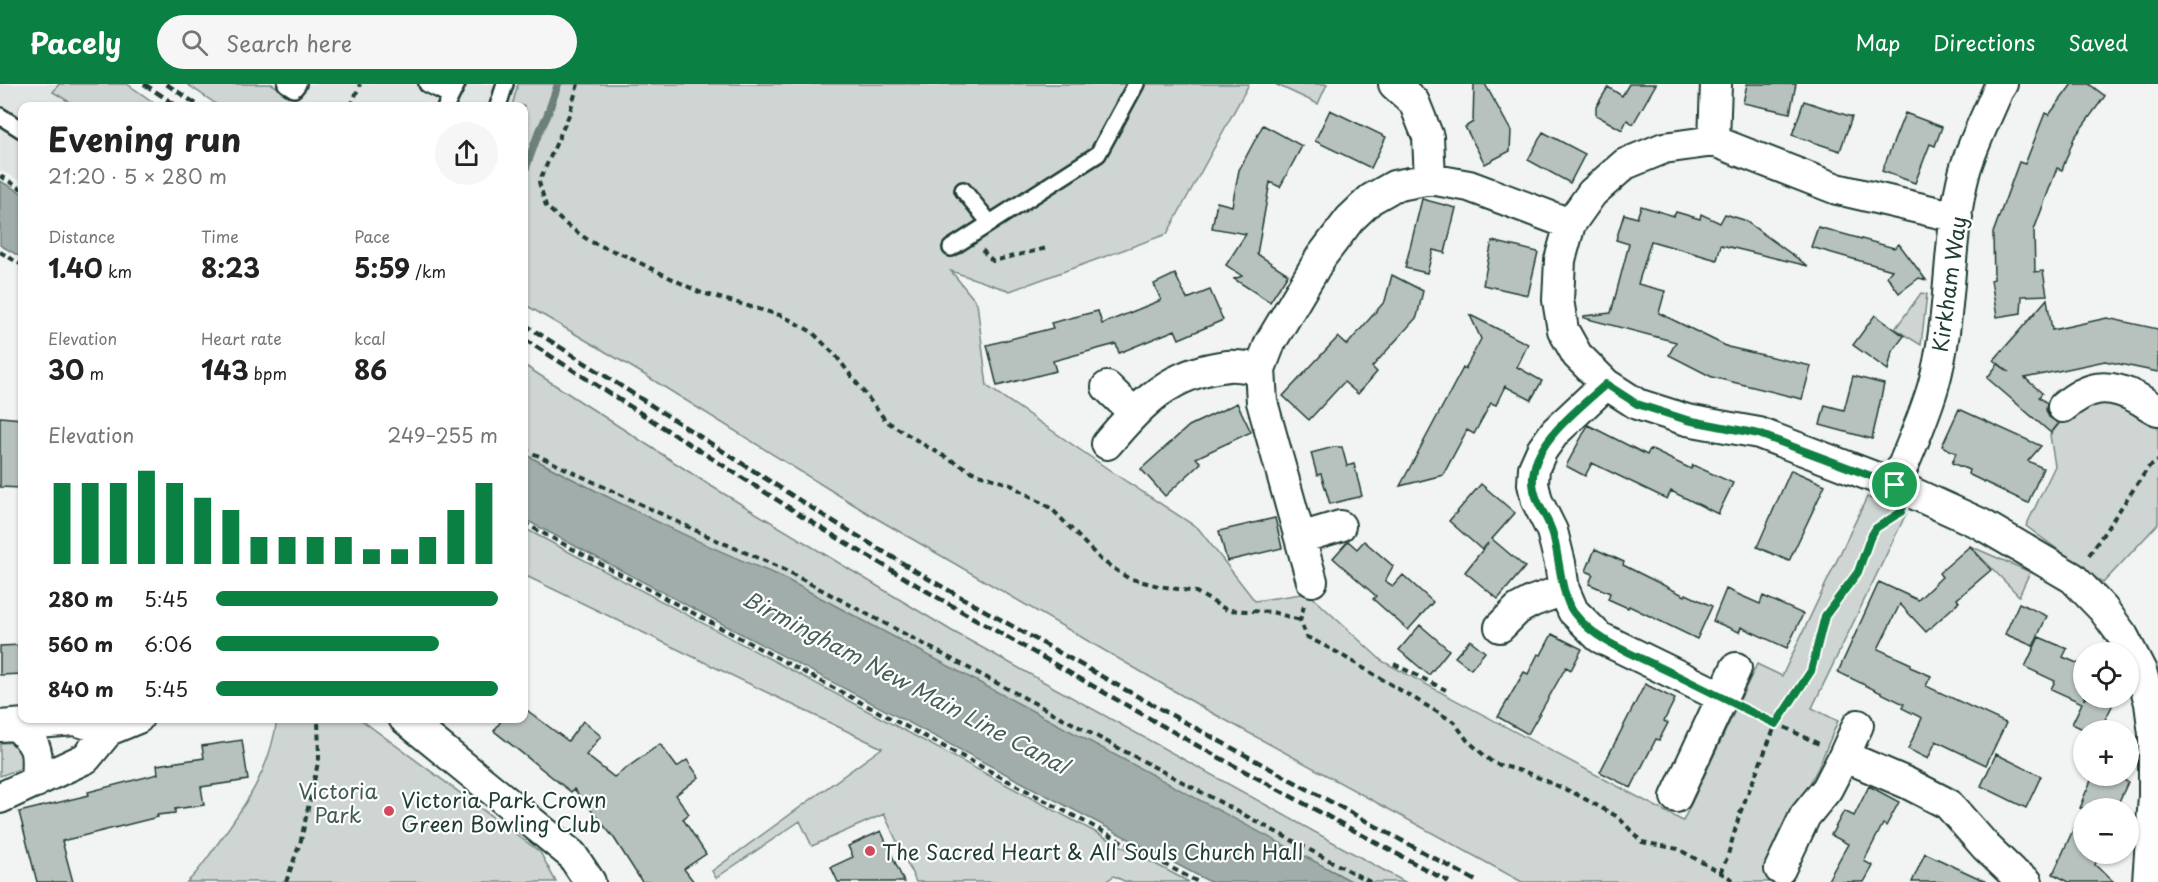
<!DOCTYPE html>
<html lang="en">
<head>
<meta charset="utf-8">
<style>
  :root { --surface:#fff; --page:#f6f6f6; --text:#222; --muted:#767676; --accent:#0b8043 }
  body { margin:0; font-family:"Playpen Sans",sans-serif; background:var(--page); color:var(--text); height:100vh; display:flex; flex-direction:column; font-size:22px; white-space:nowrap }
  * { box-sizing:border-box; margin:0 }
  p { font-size:20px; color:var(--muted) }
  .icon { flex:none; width:33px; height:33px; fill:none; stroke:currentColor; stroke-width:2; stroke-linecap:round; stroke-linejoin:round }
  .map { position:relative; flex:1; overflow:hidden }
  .side { position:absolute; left:18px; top:18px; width:510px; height:621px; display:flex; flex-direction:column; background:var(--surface); border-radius:12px; box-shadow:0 2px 4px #0004 }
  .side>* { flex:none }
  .fabs { position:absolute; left:2073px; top:558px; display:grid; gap:12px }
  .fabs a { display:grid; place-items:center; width:66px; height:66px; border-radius:50%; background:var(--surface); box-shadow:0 2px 4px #0004; font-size:30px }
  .pin { position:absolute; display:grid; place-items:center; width:51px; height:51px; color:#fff; margin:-26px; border:3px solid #fff; border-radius:50%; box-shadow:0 2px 6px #0007 }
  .round { display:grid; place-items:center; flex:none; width:63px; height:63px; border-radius:32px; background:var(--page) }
  .overview { display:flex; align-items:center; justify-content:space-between; height:102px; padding:0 30px }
  h1 { font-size:33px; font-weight:700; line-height:45px }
  .stats { display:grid; grid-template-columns:repeat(3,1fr); gap:9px; height:102px; padding:6px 30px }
  .stats div { display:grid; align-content:center }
  .stats b { font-size:26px; font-weight:700 }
  .stats small { font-size:16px; font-weight:400 }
  .stats p { font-size:16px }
  .chart { height:168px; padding:12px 30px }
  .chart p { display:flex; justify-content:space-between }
  .chart svg { width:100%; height:108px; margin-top:6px; stroke:var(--accent); stroke-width:6 }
  ul { padding:0 30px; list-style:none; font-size:20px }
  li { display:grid; grid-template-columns:96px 72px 1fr; align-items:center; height:45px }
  li i { height:15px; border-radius:8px; background:var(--accent) }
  header { display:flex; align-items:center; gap:36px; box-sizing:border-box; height:84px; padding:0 30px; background:var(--accent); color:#fff }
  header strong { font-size:28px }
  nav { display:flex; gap:33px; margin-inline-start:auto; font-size:21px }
  .search { width:420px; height:54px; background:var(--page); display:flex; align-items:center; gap:15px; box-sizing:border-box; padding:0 21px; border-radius:33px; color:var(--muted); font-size:22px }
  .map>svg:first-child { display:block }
  .built { fill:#e0e4e3 }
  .green { fill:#ced5d3; stroke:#768984; stroke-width:1.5 }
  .water { fill:#a1adaa; stroke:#6d807b; stroke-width:1.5 }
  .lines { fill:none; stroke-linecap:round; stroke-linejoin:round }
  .stream { stroke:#6d807b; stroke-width:8 }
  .building { fill:#b7c1bd; stroke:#1f3d34; stroke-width:1.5 }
  .service-casing { stroke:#1f3d34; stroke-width:20 }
  .minor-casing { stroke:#1f3d34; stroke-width:34 }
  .path { stroke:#1f3d34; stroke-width:4; stroke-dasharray:6 4.5; stroke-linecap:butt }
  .service { stroke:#fff; stroke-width:15 }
  .minor { stroke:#fff; stroke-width:30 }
  .rail { stroke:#1f3d34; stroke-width:4.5; stroke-dasharray:9 4.5; stroke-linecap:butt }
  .route-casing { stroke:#fff; stroke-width:12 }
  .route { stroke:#0b8043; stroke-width:8 }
  .poi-dot { fill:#d1495b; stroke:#fff; stroke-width:2 }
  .labels { text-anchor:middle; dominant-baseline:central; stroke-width:4.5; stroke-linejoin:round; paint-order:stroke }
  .street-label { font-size:21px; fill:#1f3d34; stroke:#fff }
  .park-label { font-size:21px; fill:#425b54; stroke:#fff }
  .poi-label { font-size:21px; fill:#1f3d34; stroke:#fff; text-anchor:start }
  .water-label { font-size:22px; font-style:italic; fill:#465f57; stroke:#fff }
</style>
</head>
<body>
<header>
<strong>Pacely</strong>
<div class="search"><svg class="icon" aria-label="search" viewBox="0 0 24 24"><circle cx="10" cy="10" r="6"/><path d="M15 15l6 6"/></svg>Search here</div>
<nav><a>Map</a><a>Directions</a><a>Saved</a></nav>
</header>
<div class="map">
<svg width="2158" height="798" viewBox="0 0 2158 798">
  <rect width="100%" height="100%" fill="#f2f3f3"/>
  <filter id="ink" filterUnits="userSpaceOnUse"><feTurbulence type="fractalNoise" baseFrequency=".0167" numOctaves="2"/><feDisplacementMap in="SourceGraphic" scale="12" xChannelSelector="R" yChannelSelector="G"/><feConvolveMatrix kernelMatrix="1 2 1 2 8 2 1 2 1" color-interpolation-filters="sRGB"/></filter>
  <g filter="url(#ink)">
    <path class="built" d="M0,0h59l-5,8 22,14h-54v76l-22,-12z
      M272,0h246l-6,22h-206z"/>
    <path class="green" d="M59,0h68l32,22h-83l-23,-14z
      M187,0h85l34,22h-87z
      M518,0h731l-82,150 -157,57 -59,-20 26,32 10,83 140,96 71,46 57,73 53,-8 74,68 301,160 74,-157 25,12 85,-179 39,17 -94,194 26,13 -20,47 -52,99 27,15h-271l-315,-172 -338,-196 -229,-142 -116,-68v-198h-12z
      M1275,0h52l-9,20z
      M1921,209l6,1 -6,51 -26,-16z
      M524,281l187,121 241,145 453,251h-52l-629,-328 -44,-20 -156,-80z
      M2102,312l56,22v106l-55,59 -77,-57 29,-60 -5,-31 14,-17z
      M524,444l665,354h-63l-12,-6 -9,6h-189l-32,-68 -72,32 -12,-25 -84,57 -4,-7 170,-123 -358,-173z
      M1970,462l60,26 -11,24z
      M277,635h83l180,133 16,30h-369c12,-10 20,-24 29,-36 30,-42 54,-75 61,-127z
      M21,658l4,25 -25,9v-33z"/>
    <path class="water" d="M0,97l22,12v65l-22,-13z
      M524,370c84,43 166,87 254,121l575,307h-143l-686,-363z"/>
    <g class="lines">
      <path class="stream" d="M524,89l13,-36 10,-21 11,-32"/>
    </g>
    <path class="building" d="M1474,0h11l26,47 -1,20 -25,13 -20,-37 8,-5z
      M1629,0h27l-23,40 -6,-4 -5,10 -26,-15v-8l12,-20 14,9z
      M1747,0h49l-6,29 -47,-10z
      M2072,0h17l16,12 -31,42 -12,32 -5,-2 -23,62 1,42 8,-1 4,24 -25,1 -1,17 -24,4 -6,-37 3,-1 -1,-46 26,-71 6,2 20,-51 4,2z
      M1804,17l48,16 -12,34 -48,-16z
      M1330,26l56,27 -15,31 -56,-27z
      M1905,29l37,14 -7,19 -5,-2 -15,39 -33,-12z
      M1263,41l39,21 -22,41 -10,-5 -13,72 31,20 -18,28 -36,-23 8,-3 -16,-11 20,-31 -34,-6 5,-26 15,4 7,-36z
      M1543,48l42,22 -15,29 -42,-23z
      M1422,115l34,9 -11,45 -12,-3 -6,23 -22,-5z
      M1641,122l33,10 2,-4 24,7 1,-5 19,9 5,-9 19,6 64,46 -87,-21 -4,15 -66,-19 -13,43 27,7 -6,22 69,34 83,19 -9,33 -90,-22 -43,-22 7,-13 -92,-24v-2l27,-3 18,-69 -13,-4 8,-26 13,4z
      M1818,143l76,21 5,-4 27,36 -7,-2 -20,15 -12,-17 5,-6 -81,-23z
      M1492,157l46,11 -10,43 -45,-10z
      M1175,190l12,25 23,-9 13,30 -44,19 -4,-9 -56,23 -3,-9 -63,17 3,10 -59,15 -10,-41 66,-17 -2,-5 47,-12 4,13 59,-24 -7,-16z
      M1392,191l31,16 -6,26 -45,50 5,5 -19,22 -14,-12 -35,38 -26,-24 55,-59 9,8 38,-44z
      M2047,215l5,31 55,-12 51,11v43l-53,-11 -80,17 17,15 -3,4 8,6 -1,7 3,7 10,6 -8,10 -64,-55 11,-14 11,8 -15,-12z
      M1470,231l58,29 -11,23 25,14 -11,19 -26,-14 -9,19 -5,-2 -17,31 -7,-4 -24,45 -43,11 63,-118 2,1 16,-30z
      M1875,231l29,21 -12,16 -4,18 -35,-25z
      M1853,292l31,8 -12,55 -52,-14 5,-20 19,5z
      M1237,319l14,29 -55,26 5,5 -36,33 -24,-27 48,-43z
      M1959,325l82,37 -13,15 15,7 -15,35 -60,-29 1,-4 -17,-7 4,-10 -14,-7z
      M0,333l22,2v69l-22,-1z
      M1588,341l59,30 3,-6 41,20 2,-4 40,18 -15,31 -47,-23 -4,8 -75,-36 -7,13 -19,-10z
      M1334,363h8l5,19 7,-2 8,32 -32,8 -9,-30 -4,1 -6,-22z
      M1791,386l34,15 -36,76 -32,-14z
      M1481,400l34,29 -23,26 33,28 -27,32 -33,-27 23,-29 -6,7 -33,-29z
      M1275,434l7,30 -55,13 -8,-30z
      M1348,457l9,8 7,-8 29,25 -8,15 8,5 10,-11 30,27 -25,28 -35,-31 3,-3 -43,-38z
      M1970,462l21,24 -34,29 2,3 -33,30 -26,-28 -22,45 33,15 -1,3 21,9 -5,10 80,37 -20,42 -50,-24 -8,18 -20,-10 14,-31 -20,-10 2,-4 -66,-32 41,-90 39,18 24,-23 -3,-4z
      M1595,465l29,13 -1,3 62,31 1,-2 26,12 -15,33 -68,-33 -1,2 -20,-9 2,-6 -21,-9 4,-10 -7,-3z
      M1726,505l34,15 3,-8 40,18 -16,34 -46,-21 -2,5 -26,-11z
      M2019,519l28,13 -14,30 -28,-12z
      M1420,541l29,25 -20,25 -30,-25z
      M1552,550l30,15 -11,21 -5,-3 -38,67 -30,-17 26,-45 4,2 10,-20 3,1z
      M2039,553l28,12 -4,8 21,9v34l1,-2h31l-16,32h-15l-13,-6 10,-21 -31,-14 4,-8 -30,-14z
      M1470,556l15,12 -14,17 -16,-12z
      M22,561v29l-22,1v-29z
      M1645,600l30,15 -11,22 4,2 -9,17 -3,-1 -25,49 -31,-16z
      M524,624l44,33 15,-20 18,15 -15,19 28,22 46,-33 17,23 10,-7 12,17 -23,18 13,19 -6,5 23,35 -22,15 10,13h-52l-28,-44 -40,-49 -3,3 -77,-61 9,-13h21z
      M242,656l6,40 -47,7 3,18 -29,4v4l-18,2 1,2 -96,24 11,41h-36l-18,-70 70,-17 -1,-3 70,-18 -1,-9 47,-7 -2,-12z
      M1996,670l45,22 -15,32 -45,-22z
      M2093,692h22l13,6 -12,26h-32v46h15l-4,11 19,17h-45l-16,-8 30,-66h-3l3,-7h-1z
      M1869,702l30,16 -13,24 -3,-2 -19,37 9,5 -9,16h-37l21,-38 -17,-9 13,-24 10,5z
      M881,747l23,51h-66l-7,-15 22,-10 -5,-11z
      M1925,769l62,29h-75z"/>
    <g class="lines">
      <defs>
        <path id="service" d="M286,0l8,5 4,-5
          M427,0l24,12
          M446,22l11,-22
          M498,22l7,-22
          M0,32l22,14
          M963,106l27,33
          M951,164l147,-94 38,-70"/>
        <path id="minor" d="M1394,0l20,18 14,35 2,42
          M1714,57l2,-57
          M1957,133l-120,-28 -123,-48 -50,7 -39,16 -33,29 -22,31 -10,36 -2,40 5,30 14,25 29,29 31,20 50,16 72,13 136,52 86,39 92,54 30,31 20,27 18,35 9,32 4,31v62l-6,86
          M1606,300l-51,48 -13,18 -8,18 -1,16 4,17 15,30 8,32 4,27 9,21 26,26 123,60
          M1107,303l26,25
          M2063,323c25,-21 44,-25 74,-9 8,4 13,9 21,12
          M1107,360c34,-41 64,-72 121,-78 10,-1 22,2 32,3
          M1895,401c13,-32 28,-64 38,-98 20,-70 13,-146 32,-217 8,-27 22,-54 33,-80l4,-6
          M1300,454l40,-12
          M1312,497l-50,-179 -2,-33 10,-26 51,-86 29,-38 21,-20 23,-13 36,-7 39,7 101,38
          M1500,543l18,-18 15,-8 31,-11
          M404,634l168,137 18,27
          M16,641c23,21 22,26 20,57
          M0,642l75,-6 34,10
          M1844,672l14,-31
          M1676,713l60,-129
          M0,714l86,-40 23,-28 29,-12
          M1780,785l25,-53 22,-27 17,-33 63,27 41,21 38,43 27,26 14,9"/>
      </defs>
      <use href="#service" class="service-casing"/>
      <use href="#minor" class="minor-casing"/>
      <path class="path" d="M578,0l-9,31 -30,67 7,24 18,17 27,19 35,14 73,36 84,24 29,16 24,24 50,65 40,25 47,26 38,13 41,24 49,51 27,18 31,8 37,6 31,18 45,2 28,8
        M351,22l9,-22
        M0,92l22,13
        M982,166l11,11 54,-13
        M0,168l22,13
        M524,365l190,90 65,28 591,315
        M524,439l674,359
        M2089,471l59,-87 10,-7
        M1304,522l-4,14 7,17 26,13 121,72 13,18 26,23 35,10 46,20 44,24 24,25 36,7 59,33
        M1394,580l52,26
        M1747,625l74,36
        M1720,789l7,-15 13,-45 36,-89 35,-53 14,-55 33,-44 12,-34 6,-10 19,-13
        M286,798l15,-42 18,-82 -1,-40"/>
      <use href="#service" class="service"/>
      <use href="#minor" class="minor"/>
      <path class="rail" d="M144,0l33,22
        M166,0l33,22
        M524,240l294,188 109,66 197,111 354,193
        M524,255l302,192 109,65 263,150 251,136"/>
    </g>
  </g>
  <g class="lines" filter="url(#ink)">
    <defs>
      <path id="route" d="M1606,300l31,20 50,16 72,14 136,51 13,7 -7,20 -25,16 -6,10 -12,34 -33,44 -14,55 -35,53c-36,-17 -71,-35 -106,-52 -34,-17 -73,-29 -96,-59 -13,-16 -15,-58 -21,-79 -5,-17 -19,-32 -20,-51 -3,-39 47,-75 73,-99z"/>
    </defs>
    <use href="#route" class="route-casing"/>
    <use href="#route" class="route"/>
  </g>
  <g class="poi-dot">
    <circle cx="389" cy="727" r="6"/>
    <circle cx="870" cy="767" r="6"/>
  </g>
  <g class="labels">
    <g class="street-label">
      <text transform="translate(1948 200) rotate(-82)">Kirkham Way</text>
    </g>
    <g class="park-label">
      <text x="338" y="706">Victoria<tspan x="338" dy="24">Park</tspan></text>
    </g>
    <g class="poi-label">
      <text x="401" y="715">Victoria Park Crown<tspan x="401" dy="24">Green Bowling Club</tspan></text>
      <text x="882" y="767">The Sacred Heart &amp; All Souls Church Hall</text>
    </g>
    <g class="water-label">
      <text transform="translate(906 597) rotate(28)">Birmingham New Main Line Canal</text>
    </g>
  </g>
</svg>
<div class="fabs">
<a><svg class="icon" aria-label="locate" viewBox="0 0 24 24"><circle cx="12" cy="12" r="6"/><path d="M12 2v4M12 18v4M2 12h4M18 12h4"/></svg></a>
<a>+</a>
<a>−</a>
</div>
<div class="pin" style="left:1895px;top:401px;background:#1e9e55"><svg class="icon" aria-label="arrive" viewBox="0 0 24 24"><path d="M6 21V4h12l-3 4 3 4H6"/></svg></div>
<section class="side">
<div class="overview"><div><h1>Evening run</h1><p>21:20 · 5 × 280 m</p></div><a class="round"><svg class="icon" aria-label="share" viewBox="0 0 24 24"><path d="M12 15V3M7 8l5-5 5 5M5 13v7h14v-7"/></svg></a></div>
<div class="stats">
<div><p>Distance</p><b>1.40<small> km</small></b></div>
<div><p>Time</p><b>8:23</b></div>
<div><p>Pace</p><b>5:59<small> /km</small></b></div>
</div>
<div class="stats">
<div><p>Elevation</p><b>30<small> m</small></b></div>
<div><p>Heart rate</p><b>143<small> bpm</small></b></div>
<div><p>kcal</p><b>86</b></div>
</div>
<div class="chart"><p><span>Elevation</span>249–255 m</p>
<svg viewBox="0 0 160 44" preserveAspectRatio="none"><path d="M5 44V11M15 44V11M25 44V11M35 44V6M45 44V11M55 44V17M65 44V22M75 44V33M85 44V33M95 44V33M105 44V33M115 44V38M125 44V38M135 44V33M145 44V22M155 44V11"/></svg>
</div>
<ul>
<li><b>280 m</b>5:45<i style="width:100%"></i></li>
<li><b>560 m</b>6:06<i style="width:79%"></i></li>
<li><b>840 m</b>5:45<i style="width:100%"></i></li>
</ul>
</section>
</div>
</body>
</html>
